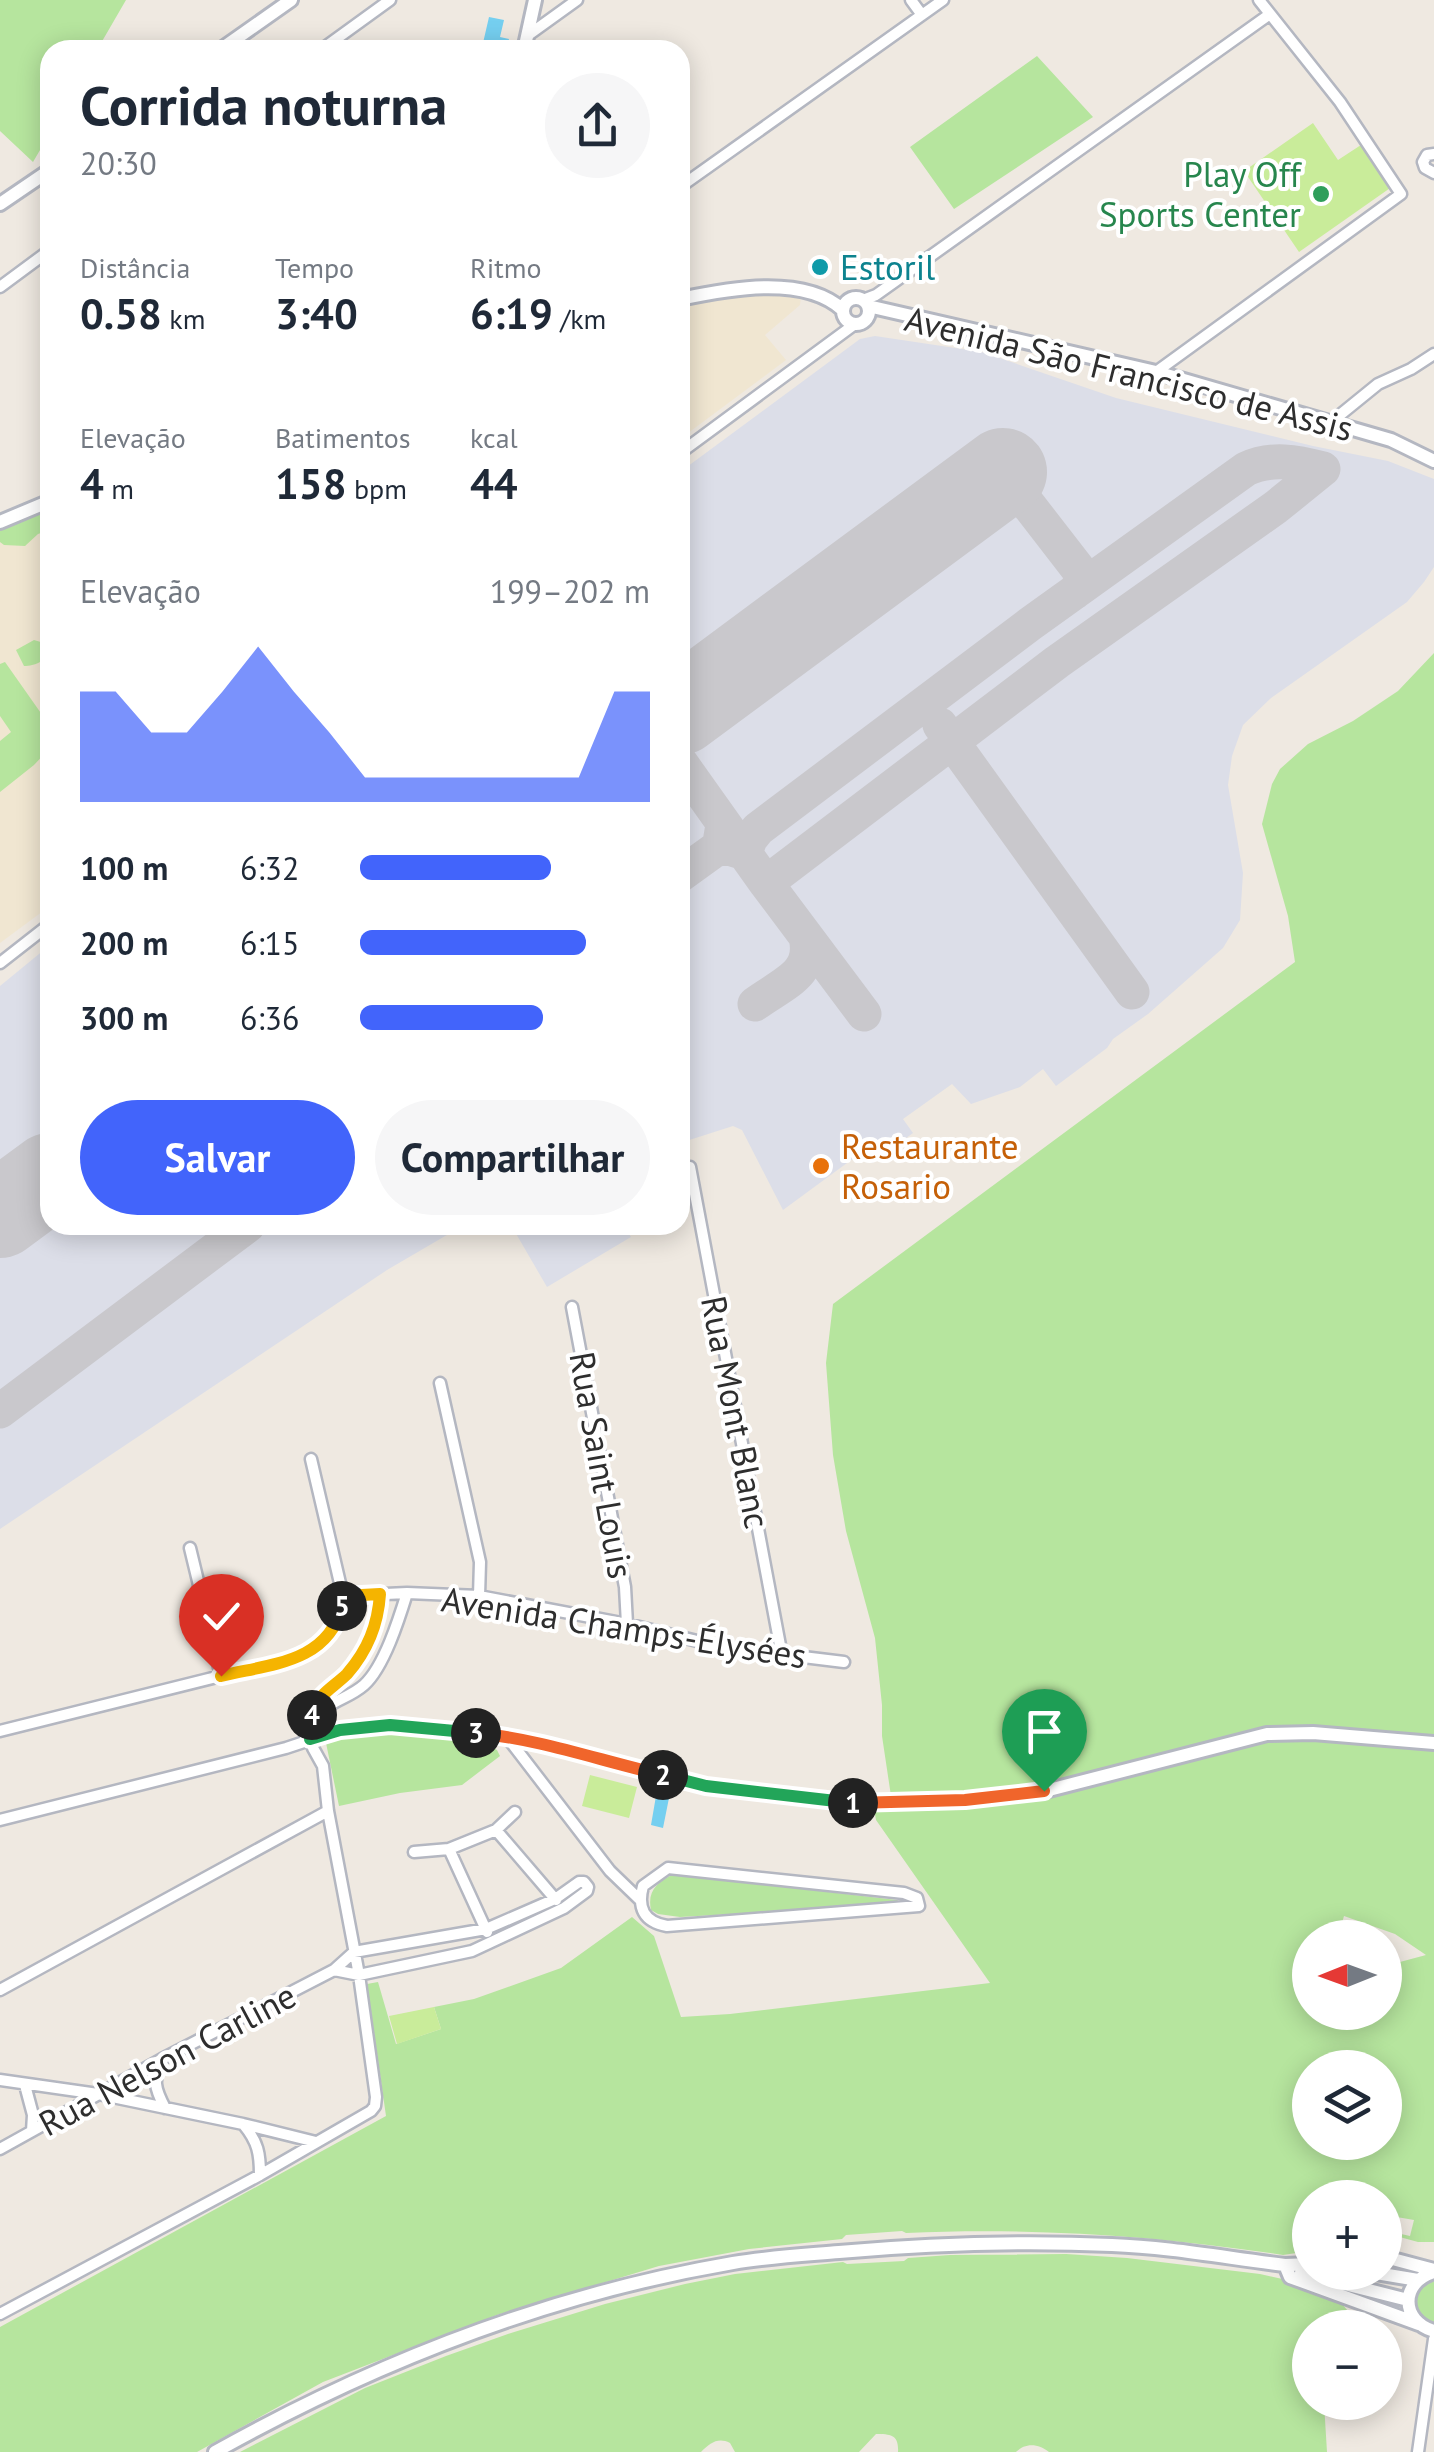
<!DOCTYPE html>
<html lang="pt">
<head>
<meta charset="utf-8">
<style>
  :root { --surface:#fff; --page:#f6f6f7; --text:#1f2937; --muted:#747a83; --accent:#4264fb }
  body { margin:0; font-family:"PT Sans",sans-serif; background:var(--page); color:var(--text); height:100vh; display:flex; flex-direction:column; font-size:38px; white-space:nowrap }
  * { box-sizing:border-box; margin:0 }
  p { font-size:32px; color:var(--muted) }
  .icon { flex:none; width:55px; height:55px; fill:none; stroke:currentColor; stroke-width:2; stroke-linecap:round; stroke-linejoin:round }
  .map { position:relative; flex:1; overflow:hidden }
  .sheet { position:absolute; left:40px; top:40px; width:650px; height:1195px; display:flex; flex-direction:column; background:var(--surface); border-radius:30px; box-shadow:0 5px 25px #0003 }
  .sheet>* { flex:none }
  .needle { width:65px; rotate:269deg }
  .controls { position:absolute; left:1292px; top:1920px; display:grid; gap:20px }
  .controls a { display:grid; place-items:center; width:110px; height:110px; border-radius:50%; background:var(--surface); box-shadow:0 5px 25px #0003; font-size:50px }
  .pin { position:absolute; display:grid; place-items:center; width:85px; height:85px; color:#fff; margin:-102px -42px; border-radius:50% 50% 50% 0; rotate:-45deg; box-shadow:0 0 10px #0007 }
  .pin .icon { rotate:45deg }
  .km { position:absolute; width:50px; height:50px; margin:-25px; border-radius:50%; background:#222; color:#fff; font-size:28px; line-height:50px; text-align:center }
  .round { display:grid; place-items:center; flex:none; width:105px; height:105px; border-radius:52px; background:var(--page) }
  .headline { display:flex; align-items:center; justify-content:space-between; height:170px; padding:0 40px }
  h1 { font-size:55px; font-weight:700; line-height:75px }
  .metrics { display:grid; grid-template-columns:repeat(3,1fr); gap:15px; height:170px; padding:10px 40px }
  .metrics div { display:grid; align-content:center }
  .metrics b { font-size:42px; font-weight:700 }
  .metrics small { font-size:28px; font-weight:400 }
  .metrics p { font-size:28px }
  .chart { height:280px; padding:20px 40px }
  .chart p { display:flex; justify-content:space-between }
  .chart svg { width:100%; height:180px; margin-top:10px; fill:var(--accent); opacity:.7 }
  .primary-button { display:flex; gap:20px; margin-top:auto; padding:20px 40px }
  .primary-button a { flex:1; height:115px; border-radius:60px; background:var(--accent); color:#fff; font-size:40px; font-weight:700; line-height:115px; text-align:center }
  .primary-button a+a { background:var(--page); color:var(--text) }
  ul { padding:0 40px; list-style:none; font-size:32px }
  li { display:grid; grid-template-columns:160px 120px 1fr; align-items:center; height:75px }
  li i { height:25px; border-radius:12px; background:var(--accent) }
  .map>svg:first-child { display:block }
  .education { fill:#f0e6d1 }
  .airport { fill:#dcdee8 }
  .green { fill:#b6e59e; fill-rule:evenodd }
  .pitch { fill:#c9ec9a }
  .water { fill:#75cff0 }
  .lines { fill:none; stroke-linecap:round; stroke-linejoin:round }
  .taxiway { stroke:#c9c8cc; stroke-width:35 }
  .runway { stroke:#c9c8cc; stroke-width:88 }
  .minor-casing { stroke:#b4b7c1; stroke-width:15 }
  .tertiary-casing { stroke:#b4b7c1; stroke-width:18 }
  .minor { stroke:#fff; stroke-width:10 }
  .tertiary { stroke:#fff; stroke-width:12 }
  .split-1-casing { stroke:#fff; stroke-width:20 }
  .split-2-casing { stroke:#fff; stroke-width:20 }
  .split-3-casing { stroke:#fff; stroke-width:20 }
  .split-4-casing { stroke:#fff; stroke-width:20 }
  .split-5-casing { stroke:#fff; stroke-width:20 }
  .split-6-casing { stroke:#fff; stroke-width:20 }
  .split-1 { stroke:#f0652b; stroke-width:12 }
  .split-2 { stroke:#22a559; stroke-width:12 }
  .split-3 { stroke:#f0652b; stroke-width:12 }
  .split-4 { stroke:#22a559; stroke-width:12 }
  .split-5 { stroke:#f5b400; stroke-width:12 }
  .split-6 { stroke:#f5b400; stroke-width:12 }
  .leisure-dot { fill:#2e9e5b; stroke:#fff; stroke-width:4 }
  .culture-dot { fill:#0f9aa8; stroke:#fff; stroke-width:4 }
  .food-dot { fill:#e8710a; stroke:#fff; stroke-width:4 }
  .labels { text-anchor:middle; dominant-baseline:central; stroke-width:8; stroke-linejoin:round; paint-order:stroke }
  .leisure-label { font-size:35px; fill:#27864d; stroke:#fff; text-anchor:end }
  .culture-label { font-size:35px; fill:#0d838f; stroke:#fff; text-anchor:start }
  .street-label { font-size:35px; fill:#2e2e2e; stroke:#fff }
  .food-label { font-size:35px; fill:#c56008; stroke:#fff; text-anchor:start }
</style>
</head>
<body>
<div class="map">
<svg width="1434" height="2452" viewBox="0 0 1434 2452">
  <rect width="100%" height="100%" fill="#efe9e1"/>
  <path class="education" d="M794,290l7,6 -1,9 -35,30 21,25 -106,79v-133l46,-12z
    M50,508v398l-50,37v-413z"/>
  <path class="airport" d="M875,336l107,16 134,46 197,48 75,15 46,18v88l-10,15 -17,20 -136,96 -28,27 -11,31 -4,29 15,88 -3,47 -17,28 -75,66 -35,25 -6,9 -51,38 -13,-17 -23,18 -49,17 -19,-20 -49,35 10,14 -41,30 -10,-11 -79,58 -41,-80 -9,-4 -53,17v-671l180,-133z
    M50,945v280h414l-77,45 -387,259v-543z
    M511,1225h112l8,12 -84,50z"/>
  <path class="green" d="M0,0h126l-29,50h-47v83l-17,29 -33,-31z
    M1037,56l56,61 -139,92 -44,-62z
    M50,508v22l-12,4 -13,12 -21,-1 -4,-3v-14z
    M34,640l10,3c7,16 -6,23 -20,23l-8,-16z
    M1434,653v1589h-16l-33,-9v-4l16,2v3l9,2 4,-16 -29,-5v-17h-75v53l-27,4c-124,-19 -251,-28 -377,-22l-4,-2 -56,4 -4,4 -93,10 -90,17 -162,49 -174,67 -126,70h-197v-125l386,-211 -19,-132 11,-2 18,62 45,-15 -7,-22 40,-8 87,-31 71,-51 22,19 27,81 49,-3 260,-31 -114,-163 -4,-23 19,-1 -9,-60v-31l-7,-67 -29,-107 -13,-76 -7,-92 7,-59 462,-342 -7,-46 -26,-92 10,-40 8,-15 28,-25 45,-23 45,-30zM1344,1916l51,18 31,21 -41,11v46h-75v-74l41,-1 1,-2 -10,-12zM1310,2068h75v74h-75z
    M5,662l45,64v22l-16,17 -34,27v-51l11,-9 -11,-16v-52z
    M399,1733l86,9 12,8 3,6 -38,29 -62,8 -61,13 -13,-63 29,-8z
    M674,1874l223,26 3,2 -4,3 -216,12 -22,-3 -7,-4c-4,-19 6,-28 23,-36z
    M1066,2254l61,4 133,16 27,6 55,24 6,7v7l5,7 7,-3v5l-50,1v74l14,1 3,49h-278c-10,-8 -23,-10 -33,0h-118c1,-17 -7,-18 -22,-18l-17,18h-124l-5,-9c-12,-6 -20,0 -29,9h-461l125,-64 81,-32 65,-23 94,-29 80,-20 50,-10 108,-12 4,2 57,-3 4,-3 42,-3z
    M1434,2281v42c-25,-9 -25,-33 0,-42z"/>
  <path class="pitch" d="M1313,123l25,37 26,-17 29,43 -94,66 -55,-81z
    M590,1775l47,12 -8,31 -47,-12z
    M434,2007l7,22 -44,15 -8,-28z"/>
  <path class="water" d="M489,17l15,3 -4,17 9,2 -2,9 -24,-5z
    M656,1796l13,2 -6,30 -12,-3z"/>
  <g class="lines">
    <path class="taxiway" d="M1003,472l79,102 -3,12 -4,6
      M940,725l192,267
      M680,762l86,121 98,131
      M716,849l13,-1 16,5 5,-14 8,-10 272,-205 216,-155c25,-12 51,-7 77,0
      M680,875l36,-26 4,-6 2,-12
      M766,883l291,-221 219,-155 47,-38
      M755,1004c27,-20 60,-30 51,-67
      M0,1411l248,-186"/>
    <path class="runway" d="M680,711l323,-239
      M0,1214l50,-37"/>
    <defs>
      <path id="minor" d="M911,0l11,15
        M527,36l50,-36
        M321,50l69,-50
        M1434,154l-7,1 -4,7 2,6 9,5
        M680,187l263,-187
        M0,287l50,-37
        M863,300l13,-5 394,-281
        M1156,372l245,-178 -61,-92 -81,-102
        M1330,423l48,-39 33,-15 23,-15
        M680,453l175,-129
        M0,963l50,-39
        M690,1167l92,489
        M572,1307l53,280 2,37
        M440,1383l40,179 -1,34
        M190,1548l31,128
        M343,1596l64,-3 72,3 148,28 95,23 122,15
        M313,1721c15,-21 34,-21 51,-36 20,-18 35,-66 43,-92
        M0,1731l305,-76c24,-14 35,-33 38,-59l-32,-137
        M507,1737l103,134 29,28
        M0,1820l286,-72 54,-18 50,-5 117,11 199,49 145,18
        M496,1830l60,70
        M449,1849l38,83
        M414,1852l35,-3 47,-19 19,-18
        M668,1868l236,25 13,5 2,8 -252,20c-23,-4 -30,-18 -24,-40z
        M0,1990l328,-179
        M162,2059c-9,22 -8,28 3,49
        M0,2080l98,14 145,30 73,18
        M25,2085l8,30 -1,16
        M244,2125c14,17 16,29 16,50
        M0,2149l162,-90 172,-89 20,-18 132,-23 69,-30 24,-17h5l4,5 -1,4 -23,17 -92,43 -113,24 -25,-5
        M0,2314l260,-139 111,-64 4,-5 1,-9 -17,-122 -31,-164 -5,-45 -10,-18 -3,-18 4,-25 36,-35 21,-32 7,-21 3,-23
        M1418,2452l16,-113"/>
      <path id="tertiary" d="M220,50l71,-50
        M524,50l11,-50
        M0,204l50,-34
        M843 311a13 13 0 1 1 26 0a13 13 0 1 1-26 0Z
        M680,299c47,-10 124,-25 163,11
        M868,306l288,66 235,68 43,21
        M0,522l50,-21
        M851,1803l114,-3 80,-9 222,-57 46,-1 121,10
        M1385,2257l49,13
        M1285,2265l5,12 129,47
        M1370,2272l48,8
        M1434,2272c-34,10 -34,49 0,59
        M1301,2273l107,27
        M215,2452c161,-90 336,-158 518,-189 35,-6 71,-8 106,-11 90,-8 182,-11 273,-7 57,2 115,13 173,20l25,-1"/>
    </defs>
    <use href="#minor" class="minor-casing"/>
    <use href="#tertiary" class="tertiary-casing"/>
    <use href="#minor" class="minor"/>
    <use href="#tertiary" class="tertiary"/>
  </g>
  <g class="lines">
    <defs>
      <path id="split-1" d="M853,1803l112,-3 79,-9"/>
      <path id="split-2" d="M663,1775l43,11 147,17"/>
      <path id="split-3" d="M476,1733c64,6 125,28 187,42"/>
      <path id="split-4" d="M312,1715l-2,24 30,-9 50,-5 86,8"/>
      <path id="split-5" d="M312,1715c3,-19 22,-28 35,-41 21,-24 31,-49 33,-80l-37,2 -1,10"/>
      <path id="split-6" d="M221,1676c49,-12 107,-13 121,-70"/>
    </defs>
    <use href="#split-1" class="split-1-casing"/>
    <use href="#split-2" class="split-2-casing"/>
    <use href="#split-3" class="split-3-casing"/>
    <use href="#split-4" class="split-4-casing"/>
    <use href="#split-5" class="split-5-casing"/>
    <use href="#split-6" class="split-6-casing"/>
    <use href="#split-1" class="split-1"/>
    <use href="#split-2" class="split-2"/>
    <use href="#split-3" class="split-3"/>
    <use href="#split-4" class="split-4"/>
    <use href="#split-5" class="split-5"/>
    <use href="#split-6" class="split-6"/>
  </g>
  <circle class="leisure-dot" cx="1321" cy="194" r="10"/>
  <circle class="culture-dot" cx="820" cy="267" r="10"/>
  <circle class="food-dot" cx="821" cy="1166" r="10"/>
  <g class="labels">
    <g class="leisure-label">
      <text x="1301" y="174">Play Off<tspan x="1301" dy="40">Sports Center</tspan></text>
    </g>
    <g class="culture-label">
      <text x="840" y="267">Estoril</text>
    </g>
    <g class="street-label">
      <text transform="translate(1129 373) rotate(14)">Avenida São Francisco de Assis</text>
      <text transform="translate(736 1412) rotate(79)">Rua Mont Blanc</text>
      <text transform="translate(602 1465) rotate(80)">Rua Saint Louis</text>
      <text transform="translate(624 1627) rotate(9)">Avenida Champs-Élysées</text>
      <text transform="translate(167 2059) rotate(-28)">Rua Nelson Carline</text>
    </g>
    <g class="food-label">
      <text x="841" y="1146">Restaurante<tspan x="841" dy="40">Rosario</tspan></text>
    </g>
  </g>
</svg>
<div class="controls">
<a><svg class="needle" viewBox="-14 -14 28 28"><path d="M0-13l5 13h-10z" fill="#e53935"/><path d="M0 13l5-13h-10z" fill="#747a83"/></svg></a>
<a><svg class="icon" aria-label="layers" viewBox="0 0 24 24"><path d="M12 4l9 5-9 5-9-5zM3 14l9 5 9-5"/></svg></a>
<a>+</a>
<a>−</a>
</div>
<div class="pin" style="left:1044px;top:1791px;background:#1e9e55"><svg class="icon" aria-label="arrive" viewBox="0 0 24 24"><path d="M6 21V4h12l-3 4 3 4H6"/></svg></div>
<div class="pin" style="left:221px;top:1676px;background:#d93025"><svg class="icon" aria-label="check" viewBox="0 0 24 24"><path d="M5 12l5 5 9-10"/></svg></div>
<b class="km" style="left:853px;top:1803px">1</b>
<b class="km" style="left:663px;top:1775px">2</b>
<b class="km" style="left:476px;top:1733px">3</b>
<b class="km" style="left:312px;top:1715px">4</b>
<b class="km" style="left:342px;top:1606px">5</b>
<section class="sheet">
<div class="headline"><div><h1>Corrida noturna</h1><p>20:30</p></div><a class="round"><svg class="icon" aria-label="share" viewBox="0 0 24 24"><path d="M12 15V3M7 8l5-5 5 5M5 13v7h14v-7"/></svg></a></div>
<div class="metrics">
<div><p>Distância</p><b>0.58<small> km</small></b></div>
<div><p>Tempo</p><b>3:40</b></div>
<div><p>Ritmo</p><b>6:19<small> /km</small></b></div>
</div>
<div class="metrics">
<div><p>Elevação</p><b>4<small> m</small></b></div>
<div><p>Batimentos</p><b>158<small> bpm</small></b></div>
<div><p>kcal</p><b>44</b></div>
</div>
<div class="chart"><p><span>Elevação</span>199–202 m</p>
<svg viewBox="0 0 160 44" preserveAspectRatio="none"><path d="M0 44V17L10 17L20 27L30 27L40 17L50 6L60 17L70 27L80 38L90 38L100 38L110 38L120 38L130 38L140 38L150 17L160 17V44z"/></svg>
</div>
<ul>
<li><b>100 m</b>6:32<i style="width:66%"></i></li>
<li><b>200 m</b>6:15<i style="width:78%"></i></li>
<li><b>300 m</b>6:36<i style="width:63%"></i></li>
</ul>
<div class="primary-button"><a>Salvar</a><a>Compartilhar</a></div>
</section>
</div>
</body>
</html>
